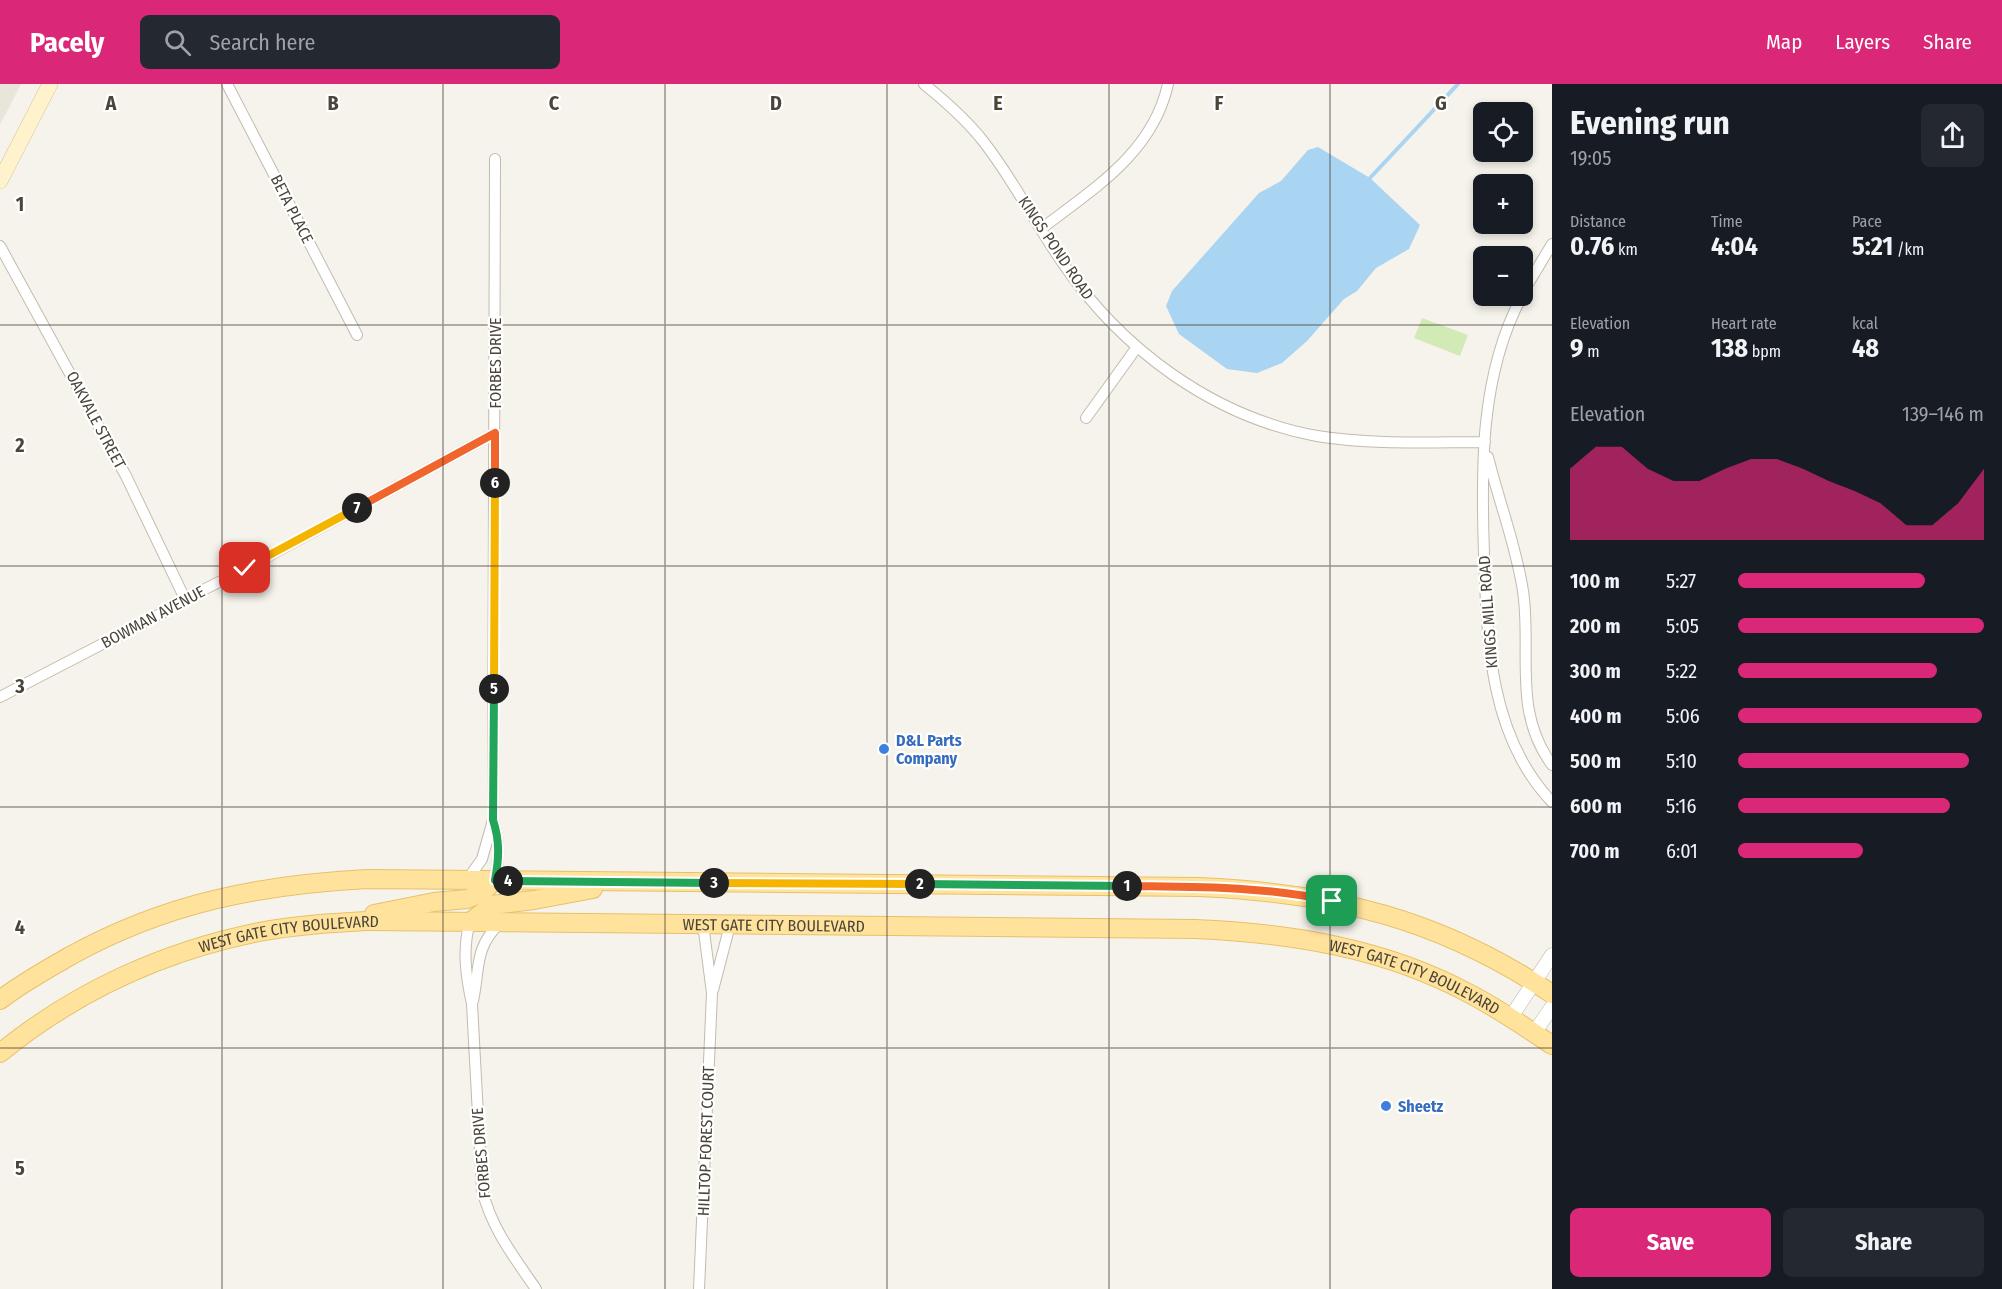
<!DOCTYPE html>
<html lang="en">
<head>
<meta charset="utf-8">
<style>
  :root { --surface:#171b24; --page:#242831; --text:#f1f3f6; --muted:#9ea1a6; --accent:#db2777 }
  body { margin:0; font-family:"Fira Sans Condensed",sans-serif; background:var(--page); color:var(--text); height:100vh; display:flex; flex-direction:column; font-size:22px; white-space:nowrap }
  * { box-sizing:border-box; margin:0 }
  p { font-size:20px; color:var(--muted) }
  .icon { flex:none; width:33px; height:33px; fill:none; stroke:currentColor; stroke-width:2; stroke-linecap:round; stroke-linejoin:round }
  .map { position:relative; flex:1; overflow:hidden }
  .panel { display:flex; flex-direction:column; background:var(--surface); width:450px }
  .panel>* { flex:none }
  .buttons { position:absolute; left:1473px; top:18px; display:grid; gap:12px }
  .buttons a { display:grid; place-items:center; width:60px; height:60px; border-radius:9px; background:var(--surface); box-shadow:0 3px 9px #0003; font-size:30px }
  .pin { position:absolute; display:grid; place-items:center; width:51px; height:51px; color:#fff; margin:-26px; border-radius:12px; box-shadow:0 3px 9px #0006 }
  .km { position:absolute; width:30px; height:30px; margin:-15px; border-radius:50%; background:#222; color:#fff; font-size:16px; line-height:30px; text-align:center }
  .round { display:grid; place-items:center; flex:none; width:63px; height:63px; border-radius:9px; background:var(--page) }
  .head { display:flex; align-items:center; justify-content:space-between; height:102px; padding:0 18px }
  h1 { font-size:33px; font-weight:700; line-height:45px }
  .stats { display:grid; grid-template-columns:repeat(3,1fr); gap:9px; height:102px; padding:6px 18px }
  .stats div { display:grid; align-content:center }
  .stats b { font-size:26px; font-weight:700 }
  .stats small { font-size:16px; font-weight:400 }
  .stats p { font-size:16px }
  .chart { height:168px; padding:12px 18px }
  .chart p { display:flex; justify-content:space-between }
  .chart svg { width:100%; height:108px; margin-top:6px; fill:var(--accent); opacity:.7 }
  .action { display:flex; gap:12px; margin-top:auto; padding:12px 18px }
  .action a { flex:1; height:69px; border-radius:9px; background:var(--accent); color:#fff; font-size:24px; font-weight:700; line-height:69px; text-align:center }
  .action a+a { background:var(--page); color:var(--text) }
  ul { padding:0 18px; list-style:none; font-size:20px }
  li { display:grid; grid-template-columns:96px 72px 1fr; align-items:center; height:45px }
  li i { height:15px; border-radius:8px; background:var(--accent) }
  header { display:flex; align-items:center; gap:36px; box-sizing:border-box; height:84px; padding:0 30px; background:var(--accent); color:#fff }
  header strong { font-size:28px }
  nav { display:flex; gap:33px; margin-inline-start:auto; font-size:21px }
  .search { width:420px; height:54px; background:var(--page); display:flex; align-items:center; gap:15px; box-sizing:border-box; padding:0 21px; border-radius:9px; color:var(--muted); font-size:22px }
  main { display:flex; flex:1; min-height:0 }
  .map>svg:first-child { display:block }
  .residential { fill:#eae5da }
  .green { fill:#d2eab5 }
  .water { fill:#a9d4f2 }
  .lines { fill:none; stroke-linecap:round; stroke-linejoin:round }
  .stream { stroke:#a9d4f2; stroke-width:4 }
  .minor-casing { stroke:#c2bbae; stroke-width:12 }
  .tertiary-casing { stroke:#c2bbae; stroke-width:15 }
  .secondary-casing { stroke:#d6c79b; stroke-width:16 }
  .primary-casing { stroke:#e6c16a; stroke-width:20 }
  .minor { stroke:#fff; stroke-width:10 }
  .tertiary { stroke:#fff; stroke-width:14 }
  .secondary { stroke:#fff3cd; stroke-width:15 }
  .primary { stroke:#ffe39c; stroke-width:18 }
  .split-1-casing { stroke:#fff; stroke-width:12 }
  .split-2-casing { stroke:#fff; stroke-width:12 }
  .split-3-casing { stroke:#fff; stroke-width:12 }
  .split-4-casing { stroke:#fff; stroke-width:12 }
  .split-5-casing { stroke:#fff; stroke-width:12 }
  .split-6-casing { stroke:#fff; stroke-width:12 }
  .split-7-casing { stroke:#fff; stroke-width:12 }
  .split-8-casing { stroke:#fff; stroke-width:12 }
  .split-1 { stroke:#f0652b; stroke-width:8 }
  .split-2 { stroke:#22a559; stroke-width:8 }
  .split-3 { stroke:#f5b400; stroke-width:8 }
  .split-4 { stroke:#22a559; stroke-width:8 }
  .split-5 { stroke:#22a559; stroke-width:8 }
  .split-6 { stroke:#f5b400; stroke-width:8 }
  .split-7 { stroke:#f0652b; stroke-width:8 }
  .split-8 { stroke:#f5b400; stroke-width:8 }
  .grid { fill:none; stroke:#4b4439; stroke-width:1.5; stroke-opacity:0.55 }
  .shop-dot { fill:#3f7fe0; stroke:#fff; stroke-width:2 }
  .labels { text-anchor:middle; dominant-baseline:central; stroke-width:4.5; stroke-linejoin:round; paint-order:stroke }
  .street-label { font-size:16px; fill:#4b4439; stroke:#fff }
  .shop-label { font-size:16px; font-weight:bold; fill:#366cbe; stroke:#fff; text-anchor:start }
  .grid-label { font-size:20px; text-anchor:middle; font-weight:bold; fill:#4b4439; stroke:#fff; stroke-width:4.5; stroke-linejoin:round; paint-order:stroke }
</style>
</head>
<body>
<header>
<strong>Pacely</strong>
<div class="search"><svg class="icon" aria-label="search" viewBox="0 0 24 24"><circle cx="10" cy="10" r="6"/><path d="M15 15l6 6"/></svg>Search here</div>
<nav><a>Map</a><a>Layers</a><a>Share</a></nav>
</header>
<main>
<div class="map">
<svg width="1552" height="1205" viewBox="0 0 1552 1205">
  <rect width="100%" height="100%" fill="#f6f3ec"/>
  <path class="residential" d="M0,0h21l-21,41z"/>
  <path class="green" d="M1422,234l46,17 -8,21 -46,-18z"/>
  <path class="water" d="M1318,63l52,31 50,47 -11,24 -33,19 -19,23 -13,8 -37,42 -25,22 -25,10 -30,-4 -48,-35 -13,-28 6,-15 87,-98 22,-12 27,-31z"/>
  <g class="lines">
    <path class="stream" d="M1370,94l88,-94"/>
    <defs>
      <path id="minor" d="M227,0l130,251
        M924,0c21,17 42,35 59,57 30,38 51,81 79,121 59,87 151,155 255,174 55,9 112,6 168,6
        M1041,145c52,-40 112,-76 127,-145
        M0,162l126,230 59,123
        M1522,210l30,-50
        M1522,212c-42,78 -41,172 -38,258 3,86 5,182 68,248
        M1086,334l51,-71
        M1488,373c11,45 28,88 35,134 9,60 -11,120 29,174
        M0,613l166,-86 19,-12 56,-28 254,-138
        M467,796l15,-21 11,-39
        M495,796c4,-21 5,-39 -2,-60l2,-661
        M470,838c-8,27 -4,55 2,82l10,185c9,39 32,68 54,100
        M713,906l17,-65
        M473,917c7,-33 1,-53 27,-78
        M699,1205l13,-296 -9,-69"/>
      <path id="tertiary" d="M1511,933l41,-62
        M1534,949l18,-26"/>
      <path id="secondary" d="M0,97l50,-97"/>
      <g id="primary">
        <path d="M374,830l60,-12 33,-3 15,-6 13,-13"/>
        <path d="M470,838l22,-17 42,-5 59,-11"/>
        <path d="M0,916c22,-17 46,-30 70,-44 96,-53 188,-71 297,-77l833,8c134,6 240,32 352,107"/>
        <path id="s1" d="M0,969c75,-61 164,-102 259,-121 36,-7 73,-9 109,-11l827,8c95,4 190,19 275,65 29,15 55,33 82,51"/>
      </g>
    </defs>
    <use href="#minor" class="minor-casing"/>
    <use href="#tertiary" class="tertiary-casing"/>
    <use href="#secondary" class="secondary-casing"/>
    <use href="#primary" class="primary-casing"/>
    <use href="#minor" class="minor"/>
    <use href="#tertiary" class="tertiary"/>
    <use href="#secondary" class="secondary"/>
    <use href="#primary" class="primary"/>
  </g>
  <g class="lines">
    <defs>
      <path id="split-1" d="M1127,802c68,1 138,0 205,15"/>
      <path id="split-2" d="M920,800l207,2"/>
      <path id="split-3" d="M714,799l206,1"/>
      <path id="split-4" d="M508,797l206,2"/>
      <path id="split-5" d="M494,605l-1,131c7,21 6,39 2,60l13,1"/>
      <path id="split-6" d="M494,605l1,-206"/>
      <path id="split-7" d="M357,424l138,-75v50"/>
      <path id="split-8" d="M245,484l112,-60"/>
    </defs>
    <use href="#split-1" class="split-1-casing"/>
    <use href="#split-2" class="split-2-casing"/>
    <use href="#split-3" class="split-3-casing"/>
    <use href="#split-4" class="split-4-casing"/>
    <use href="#split-5" class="split-5-casing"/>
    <use href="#split-6" class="split-6-casing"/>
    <use href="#split-7" class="split-7-casing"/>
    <use href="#split-8" class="split-8-casing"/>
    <use href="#split-1" class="split-1"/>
    <use href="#split-2" class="split-2"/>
    <use href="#split-3" class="split-3"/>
    <use href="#split-4" class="split-4"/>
    <use href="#split-5" class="split-5"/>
    <use href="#split-6" class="split-6"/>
    <use href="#split-7" class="split-7"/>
    <use href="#split-8" class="split-8"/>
  </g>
  <path class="grid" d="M222,0v1205M443,0v1205M665,0v1205M887,0v1205M1109,0v1205M1330,0v1205M0,241h1552M0,482h1552M0,723h1552M0,964h1552"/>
  <g class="shop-dot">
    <circle cx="884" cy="665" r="6"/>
    <circle cx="1386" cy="1022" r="6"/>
  </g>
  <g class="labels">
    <g class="street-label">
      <text transform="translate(292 125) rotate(63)">BETA PLACE</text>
      <text transform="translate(1056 164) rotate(56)">KINGS POND ROAD</text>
      <text transform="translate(495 279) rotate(-90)">FORBES DRIVE</text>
      <text transform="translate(96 336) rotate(62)">OAKVALE STREET</text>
      <text transform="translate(1488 528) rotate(-94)">KINGS MILL ROAD</text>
      <text transform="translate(153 533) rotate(-28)">BOWMAN AVENUE</text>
      <text stroke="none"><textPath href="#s1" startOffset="804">WEST GATE CITY BOULEVARD</textPath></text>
      <text stroke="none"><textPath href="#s1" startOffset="318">WEST GATE CITY BOULEVARD</textPath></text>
      <text stroke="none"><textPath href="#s1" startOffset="1452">WEST GATE CITY BOULEVARD</textPath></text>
      <text transform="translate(706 1057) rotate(-88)">HILLTOP FOREST COURT</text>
      <text transform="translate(481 1069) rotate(-95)">FORBES DRIVE</text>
    </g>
    <g class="shop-label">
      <text x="896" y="656">D&amp;L Parts<tspan x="896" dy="18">Company</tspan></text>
      <text x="1398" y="1022">Sheetz</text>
    </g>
  </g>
  <g class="grid-label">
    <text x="111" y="26">A</text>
    <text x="333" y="26">B</text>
    <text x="554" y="26">C</text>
    <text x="776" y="26">D</text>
    <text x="998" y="26">E</text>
    <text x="1219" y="26">F</text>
    <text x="1441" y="26">G</text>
    <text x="20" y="127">1</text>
    <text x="20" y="368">2</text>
    <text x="20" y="609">3</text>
    <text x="20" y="850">4</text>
    <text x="20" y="1091">5</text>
  </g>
</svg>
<div class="buttons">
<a><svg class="icon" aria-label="locate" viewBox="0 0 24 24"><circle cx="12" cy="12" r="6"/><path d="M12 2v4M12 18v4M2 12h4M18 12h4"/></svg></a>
<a>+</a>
<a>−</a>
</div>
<div class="pin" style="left:1332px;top:817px;background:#1e9e55"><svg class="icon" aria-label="arrive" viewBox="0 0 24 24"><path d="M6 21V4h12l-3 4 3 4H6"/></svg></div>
<div class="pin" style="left:245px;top:484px;background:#d93025"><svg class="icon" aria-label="check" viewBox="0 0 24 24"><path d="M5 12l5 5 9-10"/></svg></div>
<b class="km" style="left:1127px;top:802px">1</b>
<b class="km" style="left:920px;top:800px">2</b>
<b class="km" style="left:714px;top:799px">3</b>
<b class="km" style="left:508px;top:797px">4</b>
<b class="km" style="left:494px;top:605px">5</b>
<b class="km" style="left:495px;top:399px">6</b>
<b class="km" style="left:357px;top:424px">7</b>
</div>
<section class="panel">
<div class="head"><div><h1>Evening run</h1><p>19:05</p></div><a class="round"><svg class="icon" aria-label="share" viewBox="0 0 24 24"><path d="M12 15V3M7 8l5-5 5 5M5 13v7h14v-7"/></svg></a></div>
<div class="stats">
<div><p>Distance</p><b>0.76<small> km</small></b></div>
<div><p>Time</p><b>4:04</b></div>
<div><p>Pace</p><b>5:21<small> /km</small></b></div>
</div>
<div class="stats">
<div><p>Elevation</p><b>9<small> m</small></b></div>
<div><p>Heart rate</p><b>138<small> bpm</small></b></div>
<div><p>kcal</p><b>48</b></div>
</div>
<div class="chart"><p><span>Elevation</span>139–146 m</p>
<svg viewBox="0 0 160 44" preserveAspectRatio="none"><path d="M0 44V15L10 6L20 6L30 15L40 20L50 20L60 15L70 11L80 11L90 15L100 20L110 24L120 29L130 38L140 38L150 29L160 15V44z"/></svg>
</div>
<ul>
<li><b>100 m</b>5:27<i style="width:76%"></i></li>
<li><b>200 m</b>5:05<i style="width:100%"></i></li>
<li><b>300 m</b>5:22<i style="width:81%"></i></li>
<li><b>400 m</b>5:06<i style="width:99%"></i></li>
<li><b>500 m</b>5:10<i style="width:94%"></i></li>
<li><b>600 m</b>5:16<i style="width:86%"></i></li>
<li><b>700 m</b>6:01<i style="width:51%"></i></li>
</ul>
<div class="action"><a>Save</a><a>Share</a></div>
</section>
</main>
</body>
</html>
